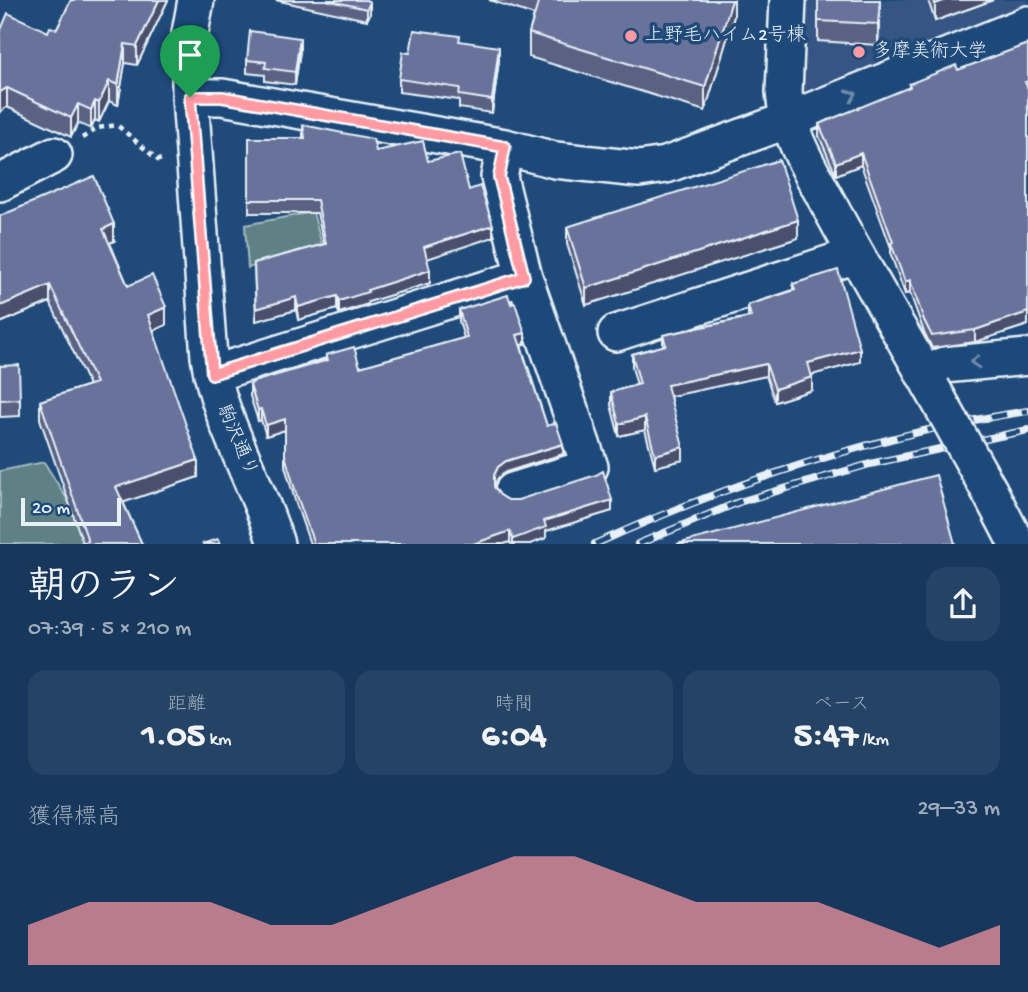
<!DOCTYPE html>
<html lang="ja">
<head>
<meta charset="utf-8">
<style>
  :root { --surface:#17385c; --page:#244365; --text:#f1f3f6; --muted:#9eacbb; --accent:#ff9aa2 }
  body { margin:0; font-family:"Gochi Hand","Klee One",sans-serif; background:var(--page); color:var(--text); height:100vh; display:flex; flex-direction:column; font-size:26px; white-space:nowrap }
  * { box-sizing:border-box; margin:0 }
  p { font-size:23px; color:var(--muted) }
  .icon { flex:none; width:38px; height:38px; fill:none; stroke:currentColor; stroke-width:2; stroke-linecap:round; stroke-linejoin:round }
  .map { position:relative; height:544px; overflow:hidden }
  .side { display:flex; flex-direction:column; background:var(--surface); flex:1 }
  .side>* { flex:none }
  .scale { position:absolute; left:21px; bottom:18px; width:100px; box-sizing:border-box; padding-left:7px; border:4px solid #e8f1f8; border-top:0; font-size:19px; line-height:24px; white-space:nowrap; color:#e8f1f8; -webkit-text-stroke:5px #1f4a7a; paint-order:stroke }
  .pin { position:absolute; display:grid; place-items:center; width:60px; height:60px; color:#fff; margin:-72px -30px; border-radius:50% 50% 50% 0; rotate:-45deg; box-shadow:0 0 7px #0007 }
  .pin .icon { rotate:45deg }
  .round { display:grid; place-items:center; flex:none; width:74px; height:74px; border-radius:21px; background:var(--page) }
  .overview { display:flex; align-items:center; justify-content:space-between; height:119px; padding:0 28px }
  h1 { font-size:38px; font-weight:800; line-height:52px }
  .stats { display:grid; grid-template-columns:repeat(3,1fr); gap:10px; height:119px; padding:7px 28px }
  .stats div { display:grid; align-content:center; border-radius:18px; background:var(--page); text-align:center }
  .stats b { font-size:35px; font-weight:800 }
  .stats small { font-size:19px; font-weight:400 }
  .stats p { font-size:19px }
  .chart { height:196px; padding:14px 28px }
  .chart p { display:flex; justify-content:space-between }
  .chart svg { width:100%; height:126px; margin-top:7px; fill:var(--accent); opacity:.7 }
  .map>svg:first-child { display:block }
  .built { fill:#355684 }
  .green { fill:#5f8186; stroke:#a4b9bf; stroke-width:2 }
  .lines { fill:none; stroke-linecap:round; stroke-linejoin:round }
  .minor-casing { stroke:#e8f1f8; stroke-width:40 }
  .path { stroke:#e8f1f8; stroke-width:4.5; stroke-dasharray:5 5; stroke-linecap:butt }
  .minor { stroke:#1f4a7a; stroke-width:35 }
  .rail-casing { stroke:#e8f1f8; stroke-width:8 }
  .rail { stroke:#1f4a7a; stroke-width:5; stroke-dasharray:16; stroke-linecap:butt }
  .minor-bridge-casing { stroke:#e8f1f8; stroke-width:40; stroke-linecap:butt }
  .minor-bridge { stroke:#1f4a7a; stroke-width:35 }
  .wall { fill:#5a6284; stroke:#e8f1f8; stroke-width:2 }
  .shaded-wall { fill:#4a506c; stroke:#e8f1f8; stroke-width:2 }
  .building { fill:#69729a; stroke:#e8f1f8; stroke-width:2 }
  .oneway { stroke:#6f8dac }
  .route-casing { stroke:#fff; stroke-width:14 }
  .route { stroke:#ff9aa2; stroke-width:9 }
  .poi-dot { fill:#ff9aa2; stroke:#1f4a7a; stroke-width:2.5 }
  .labels { text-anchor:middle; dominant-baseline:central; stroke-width:7; stroke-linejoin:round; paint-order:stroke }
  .poi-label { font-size:19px; fill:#e8f1f8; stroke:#1f4a7a; text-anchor:start }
  .street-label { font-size:19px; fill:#e8f1f8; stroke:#1f4a7a }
</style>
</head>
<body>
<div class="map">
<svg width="1028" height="544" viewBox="0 0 1028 544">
  <rect width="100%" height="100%" fill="#1f4a7a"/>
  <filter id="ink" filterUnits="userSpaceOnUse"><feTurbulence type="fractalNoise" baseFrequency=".0143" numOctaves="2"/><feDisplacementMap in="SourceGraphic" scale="14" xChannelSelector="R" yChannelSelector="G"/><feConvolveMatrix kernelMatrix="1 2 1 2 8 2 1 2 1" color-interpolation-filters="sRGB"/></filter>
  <g filter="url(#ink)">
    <path class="built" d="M806,0h222v5l-226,95z"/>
    <path class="green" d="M313,212l9,34 -74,22 -3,-43z
      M44,462l51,82h-95v-73z"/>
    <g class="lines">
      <defs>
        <path id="minor" d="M196,0l-6,33v64l19,260c10,65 48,124 67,187
          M788,0l-4,92c3,42 26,77 45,113 33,62 69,122 103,183
          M190,97h32l283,50 50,13 84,9 27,-4 122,-45 240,-96
          M505,147l-6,30 25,100 66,190 -77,24
          M0,183l54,-28
          M616,333l240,-78
          M923,373l21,-8 84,-8
          M212,374l312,-97
          M990,492l27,52"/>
      </defs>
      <use href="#minor" class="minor-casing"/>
      <path class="path" d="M82,138l16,-10 19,-3 41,35 4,-1"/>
      <use href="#minor" class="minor"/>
      <defs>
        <path id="rail" d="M595,544c132,-60 290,-112 433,-133
          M638,544l101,-42 131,-38 158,-34"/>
      </defs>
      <use href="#rail" class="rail-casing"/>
      <use href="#rail" class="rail"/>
      <defs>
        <path id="minor-bridge" d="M932,388l58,104"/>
      </defs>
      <use href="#minor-bridge" class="minor-bridge-casing"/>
      <use href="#minor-bridge" class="minor-bridge"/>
    </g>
    <path class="wall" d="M71,0h97l-31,65 -12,-2 -7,42 -9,-4 -10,21 -4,-2 -4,9 -13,-6 -7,14 -64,-30 -7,-75h48l9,-3z
      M275,0h91l4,14 -3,6z
      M489,0h245v16l-29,95 -176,-54v-24l5,-18z
      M880,0l-2,45 -60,-4v-20z
      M928,0h65l-58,21z
      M460,41l39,19 -7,53 -33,-5v-8l-60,-8v-13l11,-26z
      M1028,44v281l-53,17 -43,6 -8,-16 -14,-39 -5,1 -14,-39v-7l-30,-83 -25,10 -17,-39v-12l90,-36v-4l49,-14z
      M300,51l-5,34 -30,-4v-6l-18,-2v-13z
      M303,125l73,26 52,10 41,29 24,47 -66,21 3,25 -62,19v2l-29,9 -2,-4 -39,11 -2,-10 -40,11 -2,-58 70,-19 -7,-31h-68v-75h54z
      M0,216l114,25 -4,2 18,43 38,39 -13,5 45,147 -75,25 19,42 -59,-1 -43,-124v-18l49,-16 -39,-83 -50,21z
      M567,227l231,11 -212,67 -19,-61z
      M793,284l67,78 -49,13 1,15 -37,12 -9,-26 -96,20 13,64 -28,7 -10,-37 -26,6 -8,-31v-13l26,-7 -5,-18v-13l31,-8v-11l85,-18v-12l45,-15z
      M511,304l14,40 -4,1 26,81 16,28 -57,18 -8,6 -4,9 6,8 8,5 104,11 -66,20v7l-16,6h-19l-1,-2 -6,2h-194l-14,-40 -11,-38v-36l-19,6 -5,-16 -3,1 -8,-25v-11l76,-25v-5l34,12 104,-29 -5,-17v-11z
      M0,366l20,33v17l-20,1z"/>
    <path class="shaded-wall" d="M159,0h9l-31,65v-19z
      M732,0h2v16l-29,95v-24z
      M880,0l-2,45v-21z
      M946,0h47l-58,21v-17z
      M370,2v12l-3,6v-11z
      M300,38v13l-5,34v-13z
      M125,44v19l-7,42v-20z
      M499,47v13l-7,53v-13z
      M109,81v20l-10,21v-19z
      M7,88v19l-7,5v-20z
      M95,101v19l-4,9v-19z
      M78,104v19l-7,14v-19z
      M861,153v12l-25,10v-12z
      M798,220v18l-212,67v-17z
      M114,224v17l-11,5v-17z
      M493,225v12l-69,23v-13z
      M430,270v13l-62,19v2l-29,9v-12l28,-11z
      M910,280v13l-5,1v-12z
      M50,285v17l-50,21v-17z
      M337,296v13l-39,11v-13z
      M296,297v13l-40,11v-12z
      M166,307v18l-18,8v-18z
      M1028,312v13l-53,17v-12z
      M525,333v11l-8,2v-11z
      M860,349v13l-52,14v-13z
      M766,364v12l-99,21v-12z
      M812,377v13l-37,12v-13z
      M261,409v11l-3,1v-11z
      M645,417v13l-26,6v-12z
      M285,419v11l-19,6v-11z
      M563,444v10l-57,18 -8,6 -4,8v-11l4,-8 8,-6z
      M683,447v13l-28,7v-12z
      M198,460v17l-82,28v-18z
      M612,500v11l-66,20v7l-16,6h-17v-5l31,-18z
      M510,531v11l-6,2h-31z"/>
    <path class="building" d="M71,0h88l-22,46 -12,-2 -7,41 -9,-4 -10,22 -4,-2 -4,9 -13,-6 -7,14 -64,-30 -7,4v-60l8,-19 40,19 2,-5 7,2z
      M326,0h40l4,2 -3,7z
      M539,0h193l-27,87 -176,-54z
      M818,0h62l-2,24 -60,-3z
      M934,0h12l-11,4z
      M414,30l46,6 -1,5 40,6 -7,53 -33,-5 1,-7 -61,-9 4,-27 7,1z
      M250,31l50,7 -5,34 -30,-4 1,-6 -19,-2z
      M1028,44v37l-3,1 3,7v16l-1,1 1,3v203l-53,18 -43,6 -8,-16 -14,-40 -5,2 -14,-39 2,-1 -32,-89 -25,10 -17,-39 91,-37 -1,-3 47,-19 2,5z
      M303,125l70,14 3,12 47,-10 5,20 32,-7 9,36 11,-4 13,39 -69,22 6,23 -63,20 1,2 -29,9 -2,-5 -39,11 -2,-10 -40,12 -2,-46 72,-19 -9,-44h-68v-62h56z
      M779,160l19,60 -212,68 -19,-61z
      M94,176l20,48 -11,5 25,57 24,-11 14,32 -18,8 50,145 -82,27 26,57h-65l11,-3 -48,-140 56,-18 -46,-98 -50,21v-90z
      M838,270l22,79 -52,14 4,14 -37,12 -9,-25 -99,21 16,62 -28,8 -10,-38 -26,7 -8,-32 29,-8 -8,-30 34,-9 -3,-10 88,-18 -3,-12 47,-15 -2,-6z
      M508,295l3,9 4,-1 10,30 -8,2 30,91 9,-3 7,21 -57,17 -8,6 -4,8v12l6,8 8,5h10l78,-25 7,-4 9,29 -68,21 2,6 -33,12 -3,-8 -37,13h-159l-18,-51 -11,-38v-36l-19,6 -5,-16 -3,1 -8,-25 3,-3 75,-22 -2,-5 28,-8 6,20 107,-30 -8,-27z
      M19,365l1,34 -20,1v-34z
      M936,475l19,69h-278z
      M218,539l2,5h-18z"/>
    <defs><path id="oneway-chevron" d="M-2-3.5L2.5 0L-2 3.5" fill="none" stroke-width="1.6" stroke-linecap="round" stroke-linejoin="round" transform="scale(1.75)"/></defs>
    <g class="oneway">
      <use href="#oneway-chevron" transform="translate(852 95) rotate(-22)"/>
      <use href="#oneway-chevron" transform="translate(975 362) rotate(175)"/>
    </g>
  </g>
  <g class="lines" filter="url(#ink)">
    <defs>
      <path id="route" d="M190,97h32l283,50 -6,30 25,100 -312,97z"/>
    </defs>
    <use href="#route" class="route-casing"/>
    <use href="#route" class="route"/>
  </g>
  <g class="poi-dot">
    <circle cx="631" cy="36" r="7"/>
    <circle cx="859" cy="52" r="7"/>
  </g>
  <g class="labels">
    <g class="poi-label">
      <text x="645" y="36">上野毛ハイム2号棟</text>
      <text x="873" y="52">多摩美術大学</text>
    </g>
    <g class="street-label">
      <text transform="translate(236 441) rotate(67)">駒沢通り</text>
    </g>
  </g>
</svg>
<div class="scale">20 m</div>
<div class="pin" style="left:190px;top:97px;background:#1e9e55"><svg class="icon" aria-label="arrive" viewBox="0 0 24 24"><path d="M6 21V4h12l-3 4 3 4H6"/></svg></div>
</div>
<section class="side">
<div class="overview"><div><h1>朝のラン</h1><p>07:39 · 5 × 210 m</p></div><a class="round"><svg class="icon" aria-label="share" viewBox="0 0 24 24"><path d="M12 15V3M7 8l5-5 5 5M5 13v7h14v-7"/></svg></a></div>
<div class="stats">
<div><p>距離</p><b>1.05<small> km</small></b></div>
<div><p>時間</p><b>6:04</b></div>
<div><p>ペース</p><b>5:47<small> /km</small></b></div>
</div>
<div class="chart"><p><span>獲得標高</span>29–33 m</p>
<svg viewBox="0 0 160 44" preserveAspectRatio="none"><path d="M0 44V30L10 22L20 22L30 22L40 30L50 30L60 22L70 14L80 6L90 6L100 14L110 22L120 22L130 22L140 30L150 38L160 30V44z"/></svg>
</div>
</section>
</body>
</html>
